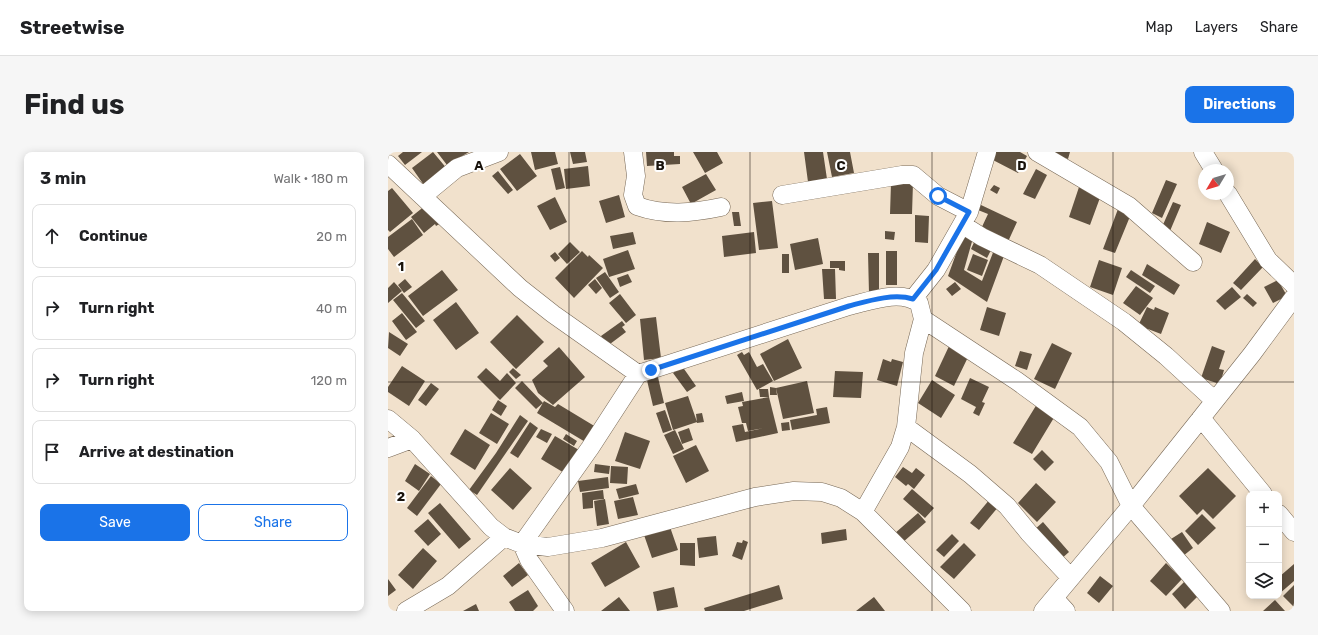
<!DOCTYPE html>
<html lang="en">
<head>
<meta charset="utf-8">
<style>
	:root { --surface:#fff; --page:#f6f6f6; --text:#202124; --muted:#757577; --line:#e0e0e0; --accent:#1a73e8 }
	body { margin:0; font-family:Rubik,sans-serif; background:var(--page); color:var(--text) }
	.controls { position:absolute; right:12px; bottom:12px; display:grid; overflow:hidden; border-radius:8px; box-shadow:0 2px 10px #0003 }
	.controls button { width:36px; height:36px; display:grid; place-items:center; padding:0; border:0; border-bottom:1px solid var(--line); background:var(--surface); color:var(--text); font:20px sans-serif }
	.compass { position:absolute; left:810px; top:12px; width:36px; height:36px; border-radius:50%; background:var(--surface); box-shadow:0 2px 10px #0003; rotate:232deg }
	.stop { position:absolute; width:12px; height:12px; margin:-9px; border:3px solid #1a73e8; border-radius:50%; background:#fff }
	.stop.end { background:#1a73e8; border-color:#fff; box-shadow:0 1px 4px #0008 }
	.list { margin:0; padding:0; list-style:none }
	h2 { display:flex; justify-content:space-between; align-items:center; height:52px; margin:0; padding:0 16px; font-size:17px }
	h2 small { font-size:13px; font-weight:400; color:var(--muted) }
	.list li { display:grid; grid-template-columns:26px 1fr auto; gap:12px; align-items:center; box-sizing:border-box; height:64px; margin:0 8px 8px; padding:0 8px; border:1px solid var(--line); border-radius:8px }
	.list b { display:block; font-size:15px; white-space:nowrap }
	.list em { font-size:13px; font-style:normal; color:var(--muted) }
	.actions { display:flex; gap:8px; padding:12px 16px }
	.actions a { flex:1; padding:9px 0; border:1px solid var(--accent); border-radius:8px; text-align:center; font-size:14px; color:var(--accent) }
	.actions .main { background:var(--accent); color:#fff }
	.icon { flex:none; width:22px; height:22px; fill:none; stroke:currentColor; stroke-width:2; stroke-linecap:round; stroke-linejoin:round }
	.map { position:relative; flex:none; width:906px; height:459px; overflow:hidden; border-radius:8px }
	header { display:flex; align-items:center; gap:24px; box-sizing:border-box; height:56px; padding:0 20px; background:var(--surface); border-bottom:1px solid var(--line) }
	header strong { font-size:19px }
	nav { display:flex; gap:22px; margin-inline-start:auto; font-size:14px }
	.intro { display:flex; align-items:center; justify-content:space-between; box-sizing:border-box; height:96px; padding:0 24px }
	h1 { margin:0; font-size:28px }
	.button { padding:10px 18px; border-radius:8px; background:var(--accent); color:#fff; font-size:14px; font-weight:700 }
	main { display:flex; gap:24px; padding:0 24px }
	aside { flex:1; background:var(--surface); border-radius:8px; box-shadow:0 2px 10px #0003 }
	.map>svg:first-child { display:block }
</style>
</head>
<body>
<header>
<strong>Streetwise</strong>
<nav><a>Map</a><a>Layers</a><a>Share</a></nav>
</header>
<div class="intro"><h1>Find us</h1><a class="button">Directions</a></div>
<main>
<aside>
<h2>3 min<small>Walk · 180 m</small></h2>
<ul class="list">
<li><svg class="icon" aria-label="ahead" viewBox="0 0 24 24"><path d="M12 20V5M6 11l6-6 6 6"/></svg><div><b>Continue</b></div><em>20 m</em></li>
<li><svg class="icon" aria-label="right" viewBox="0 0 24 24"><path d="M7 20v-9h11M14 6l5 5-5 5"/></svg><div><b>Turn right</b></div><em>40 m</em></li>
<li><svg class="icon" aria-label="right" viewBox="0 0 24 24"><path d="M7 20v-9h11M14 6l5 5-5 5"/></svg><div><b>Turn right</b></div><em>120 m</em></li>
<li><svg class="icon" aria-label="arrive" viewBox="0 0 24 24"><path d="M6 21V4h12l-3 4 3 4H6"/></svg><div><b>Arrive at destination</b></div></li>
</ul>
<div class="actions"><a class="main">Save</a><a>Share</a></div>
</aside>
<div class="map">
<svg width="906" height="459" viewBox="0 0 906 459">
	<rect width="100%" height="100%" fill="#f1e1cc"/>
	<!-- building -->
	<path fill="#5f5140" d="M15,0h19l-17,13 -7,-9z
		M45,0l15,18 -22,18 -14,-20z
		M49,0h32l-22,13z
		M143,0h24l3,12 -23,6z
		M182,0h15l2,10 -14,2z
		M258,0h28v4h6v8l-33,2z
		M305,0h24l6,11 -18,10z
		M416,0h19l4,27 -19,3z
		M439,0h23l4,21 -22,4z
		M607,0h25l7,4 -9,17 -27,-14z
		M658,0h24l-2,7z
		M132,2l17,22 -20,15 -17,-22z
		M200,14l2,20 -24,3 -2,-20z
		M172,15l5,21 -9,2 -5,-21z
		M648,17l11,6 -12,24 -12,-5z
		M110,19l15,19 -5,4 -16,-18z
		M318,22l10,16 -25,14 -9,-17z
		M778,28l11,4 -15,34 -10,-5z
		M503,31h22l-1,31h-22z
		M606,33l6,3 -3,6 -7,-4z
		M691,35l22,8 -11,30 -21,-8z
		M4,36l21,25 -23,19 -2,-2v-39z
		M231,43l6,22 -19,6 -7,-22z
		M167,45l12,25 -17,8 -13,-24z
		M384,49l6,47 -19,2 -6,-47z
		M785,50l8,3 -11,26 -8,-4z
		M38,53l15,18 -5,3 -1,-2 -11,9 -13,-16z
		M593,53l36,17 -11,24 -26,-15 8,-17 -10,-4z
		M730,57l13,5 -16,39 -12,-4z
		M344,60h7l2,14h-7z
		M527,63l14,1 -1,27 -13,-1z
		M24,67l11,16 -29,22 -6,-8v-12z
		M819,70l23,10 -9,21 -22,-9z
		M497,79l10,1 -1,8 -9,-1z
		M245,80l3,12 -23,5 -3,-13z
		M366,80l2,21 -32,4 -2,-21z
		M576,80l9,6 -9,32 18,11 12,-31 10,6 -17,46 -39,-26z
		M430,86l5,26 -28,6 -5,-26z
		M588,86l17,8 -6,12 -16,-9z
		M182,90l10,10 -13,12 -9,-10z
		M240,98l7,19 -26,8 -6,-18z
		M194,99l6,6 1,-2 14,13 -29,30 -19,-20z
		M498,99h11v34h-11z
		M167,100l5,6 -5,4 -5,-6z
		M480,101h11v40h-10z
		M394,102h7v19h-7z
		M585,102l15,6 -6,16 -15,-6z
		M867,107l8,8 -22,23 -8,-7z
		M711,108l23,8 -9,27 -23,-8z
		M442,109h15v10l-6,-1v-2h-9z
		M759,112l33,21 -6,10 -32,-20z
		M434,117h13l1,30h-12z
		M54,118l16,20 -35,26 -15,-20z
		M743,118l24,16 -5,7 -24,-16z
		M217,120l14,20 -9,6 -14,-20z
		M240,122l4,8 -12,5 -3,-9z
		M17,127l7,8 -8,6 -6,-8z
		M207,127l7,9 -6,6 -8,-9z
		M890,128l9,16 -14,7 -9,-16z
		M6,130l8,9 -14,12v-15z
		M567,130l6,7 -9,7 -6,-7z
		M748,134l17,12 -13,17 -17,-12z
		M844,135l9,10 -16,13 -9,-9z
		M14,141l23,28 -9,7 -23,-28z
		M232,142l16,21 -10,8 -17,-20z
		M859,142l10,9 -4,4 -10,-9z
		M68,150l23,31 -23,17 -23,-30z
		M599,155l19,6 -7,23 -19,-6z
		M759,155l7,3 1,-3 14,6 -8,21 -13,-5 -2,3 -9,-4z
		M14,161l15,19 -11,8 -14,-19z
		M129,163l27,27 -28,27 -26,-27z
		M268,165l5,41 -17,2 -4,-41z
		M234,169l3,4 -3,2 4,5 -20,15 -5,-11z
		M1,180l19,12 -8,12 -12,-8z
		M400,187l14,29 -28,13 -14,-27z
		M664,191l20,10 -17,36 -21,-10z
		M562,192l20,9 -16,33 -19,-10z
		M824,194l13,5 -6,18 5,1 -4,14 -19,-6z
		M171,195l26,30 -32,28 -15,-12 -6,-13 16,-14 -5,-5z
		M632,199l12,3 -5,16 -12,-4z
		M354,200l2,3 5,-3 8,15 6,-3 10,17 -16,9 -20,-35z
		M495,207l8,3 1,-3 11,3 -6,24 -20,-6z
		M14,214l23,15 -16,25 -21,-14v-5z
		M294,214l14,20 -9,6 -14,-19z
		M98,216l14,13 7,-8 9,10 -16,17 -23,-23z
		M125,216l8,7 -5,4 -7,-7z
		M447,219l28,1 -2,26 -28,-1z
		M269,221l7,30 -11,3 -7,-30z
		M582,226l19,9 -7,15 3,1 -6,13 -6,-3 3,-6 -15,-8z
		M544,228l23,15 -14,23 -23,-15z
		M134,229l21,22 -7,6 -21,-21z
		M419,229l7,32 -31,6 -7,-31 1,7h-7v-8l6,1z
		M43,231l8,6 -13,17 -8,-6z
		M371,237h9l1,8h-9z
		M354,240l2,9 -17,3 -2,-8z
		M300,244l9,26 -24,8 -8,-27z
		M381,245l9,36 -42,9 -4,-16 11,-2 2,8 19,-4 -16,3 -2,-8h-4l-4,-16 5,-1 -1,-4z
		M110,248l9,6 -6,10 -9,-6z
		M156,249l11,6 3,-3 38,23 -9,16 -50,-30z
		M649,252l18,12 -23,38 -19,-11z
		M439,255l3,16 -38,7 -2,-10 27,-5 -1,-6z
		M277,258l7,20 -9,3 -7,-20z
		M103,261l18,11 -12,20 -18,-11z
		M314,261l2,9 -7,1 -1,-9z
		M132,263l8,6 -51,74 -8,-5 27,-37z
		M142,270l8,6 -20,30 -8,-5z
		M401,270l1,8 -8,1 -1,-8z
		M301,276l4,12 -11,4 -4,-12z
		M77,277l25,16 -15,25 -25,-16z
		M153,277l11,5 -5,9 -11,-6z
		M287,278l9,19 -11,5 -9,-19z
		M237,280l25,9 -10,28 -25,-8z
		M178,282l11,7 -3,5 -11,-7z
		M167,284l24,14 -13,24 -25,-15z
		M308,293l13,26 -23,12 -13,-27z
		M654,298l12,12 -9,9 -12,-12z
		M27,312l15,10 -11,17 -14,-10z
		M207,312l15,2 -1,8 -15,-2z
		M223,314l17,1 -1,17 -17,-1z
		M515,315l9,6 4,-5 9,7 -11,14 -6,-5 -2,2 -11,-9z
		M122,316l22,20 -19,22 -22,-20z
		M820,316l28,28 -23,23 -10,-10 -6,6 -18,-19z
		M43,324l10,8 -24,32 -10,-8z
		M220,325l1,11 -29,4 -2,-11z
		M648,331l20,19 -19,20 -19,-19z
		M248,332l3,10 -20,5 -3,-10z
		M524,337l22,19 -9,10 -22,-19z
		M215,338l1,9 -11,1v8l-10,1 -1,-16z
		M245,345l5,18 -20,4 -4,-18z
		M217,347l4,25 -12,2 -3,-25z
		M602,347l9,7 -20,24 -9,-7z
		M52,351l31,36 -12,10 -31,-36z
		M530,361l8,9 -24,21 -8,-9z
		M814,362l14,14 -18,17 -13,-14z
		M40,367l13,15 -13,12 -14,-15z
		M655,370l26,30 -9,8 -26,-30z
		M282,375l8,23 -26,8 -8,-23z
		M458,377l1,11 -25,4 -1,-11z
		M794,380l11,16 -10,8 -12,-17z
		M564,382l7,7 -15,16 -8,-7z
		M328,384l2,19 -19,3 -2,-20z
		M355,388l5,2 -6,18 -10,-4 5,-14 5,1z
		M238,390l14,25 -35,20 -14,-24z
		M292,391h15v23l-15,-1z
		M576,391l12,12 -22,24 -14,-12z
		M35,396l14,13 -24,28 -15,-14z
		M131,411l9,12 -16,12 -9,-11z
		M778,411l16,16 -16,17 -16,-15z
		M906,412v17l-15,13v-17z
		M712,424l13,10 -14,17 -12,-10z
		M0,427l8,11 -8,6z
		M796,430l14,14 -13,13 -13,-15z
		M391,433l4,14 -39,12h-39l-1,-3z
		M906,433v22l-11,-11z
		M286,435l4,20 -21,4 -4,-19z
		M140,438l10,16 -5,5h-18l-6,-9z
		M231,445l11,14h-29z
		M486,445l11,14h-29z
		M887,448l10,11h-22z
		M88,452l3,7h-16z"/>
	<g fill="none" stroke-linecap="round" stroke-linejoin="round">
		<!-- minor casing -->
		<g stroke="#776856" stroke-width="19">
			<path id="minor" d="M245,0l3,24 -3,19 4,11c28,10 56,7 84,1
				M649,0l92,54 64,56
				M815,0l11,18
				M0,12l132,124 33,26 85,60
				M840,42l40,66 26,25
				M394,43l120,-20h11l25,21 31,16 -33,58 -23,29
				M35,44l34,-28 42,-16
				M581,60l18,-60
				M575,73l19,12 58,28 84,57 42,34 48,44
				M535,167l94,62 63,46 29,35 22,44 90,105
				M813,266l62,76
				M0,267l24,20 79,88 13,10 18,7 26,3 54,-9 153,-41 39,-6 28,1 19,6 22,14 99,99
				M518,275l64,47 37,32 22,27 41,44
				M0,296l24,-9
				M891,362l15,18
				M666,446l12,13
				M18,459l42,-25 56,-49
				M177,459l-36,-51 -7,-16 68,-96 48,-74 211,-68c21,-5 51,-17 70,-3l4,16 -9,34 -8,74 -6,20 -37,65
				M655,459l88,-105 121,-152 42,-57"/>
		</g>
		<!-- minor -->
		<use href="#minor" stroke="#fff" stroke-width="18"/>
	</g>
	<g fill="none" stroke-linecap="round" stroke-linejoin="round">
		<!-- route -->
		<path stroke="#1a73e8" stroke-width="5" d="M263,218l198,-64c19,-5 44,-13 64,-7l23,-29 33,-58 -31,-16"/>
	</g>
	<!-- grid -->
	<path fill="none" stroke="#19130c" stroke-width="1" stroke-opacity="0.55" d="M181,0v459M362,0v459M544,0v459M725,0v459M0,230h906"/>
	<g font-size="13" text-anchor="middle" font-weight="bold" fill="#19130c" stroke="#fff" stroke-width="4" stroke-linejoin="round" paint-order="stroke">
		<text x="91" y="18">A</text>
		<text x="272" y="18">B</text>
		<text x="453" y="18">C</text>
		<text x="634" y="18">D</text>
		<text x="13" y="119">1</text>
		<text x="13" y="349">2</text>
	</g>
</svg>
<div class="controls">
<button>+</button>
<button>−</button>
<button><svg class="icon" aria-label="layers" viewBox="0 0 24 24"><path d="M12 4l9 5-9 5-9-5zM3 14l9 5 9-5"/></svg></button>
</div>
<svg class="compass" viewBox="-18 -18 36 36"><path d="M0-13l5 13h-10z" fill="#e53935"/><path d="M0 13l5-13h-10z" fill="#757577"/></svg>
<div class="stop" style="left:550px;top:44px"></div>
<div class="stop end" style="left:263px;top:218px"></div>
</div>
</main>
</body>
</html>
